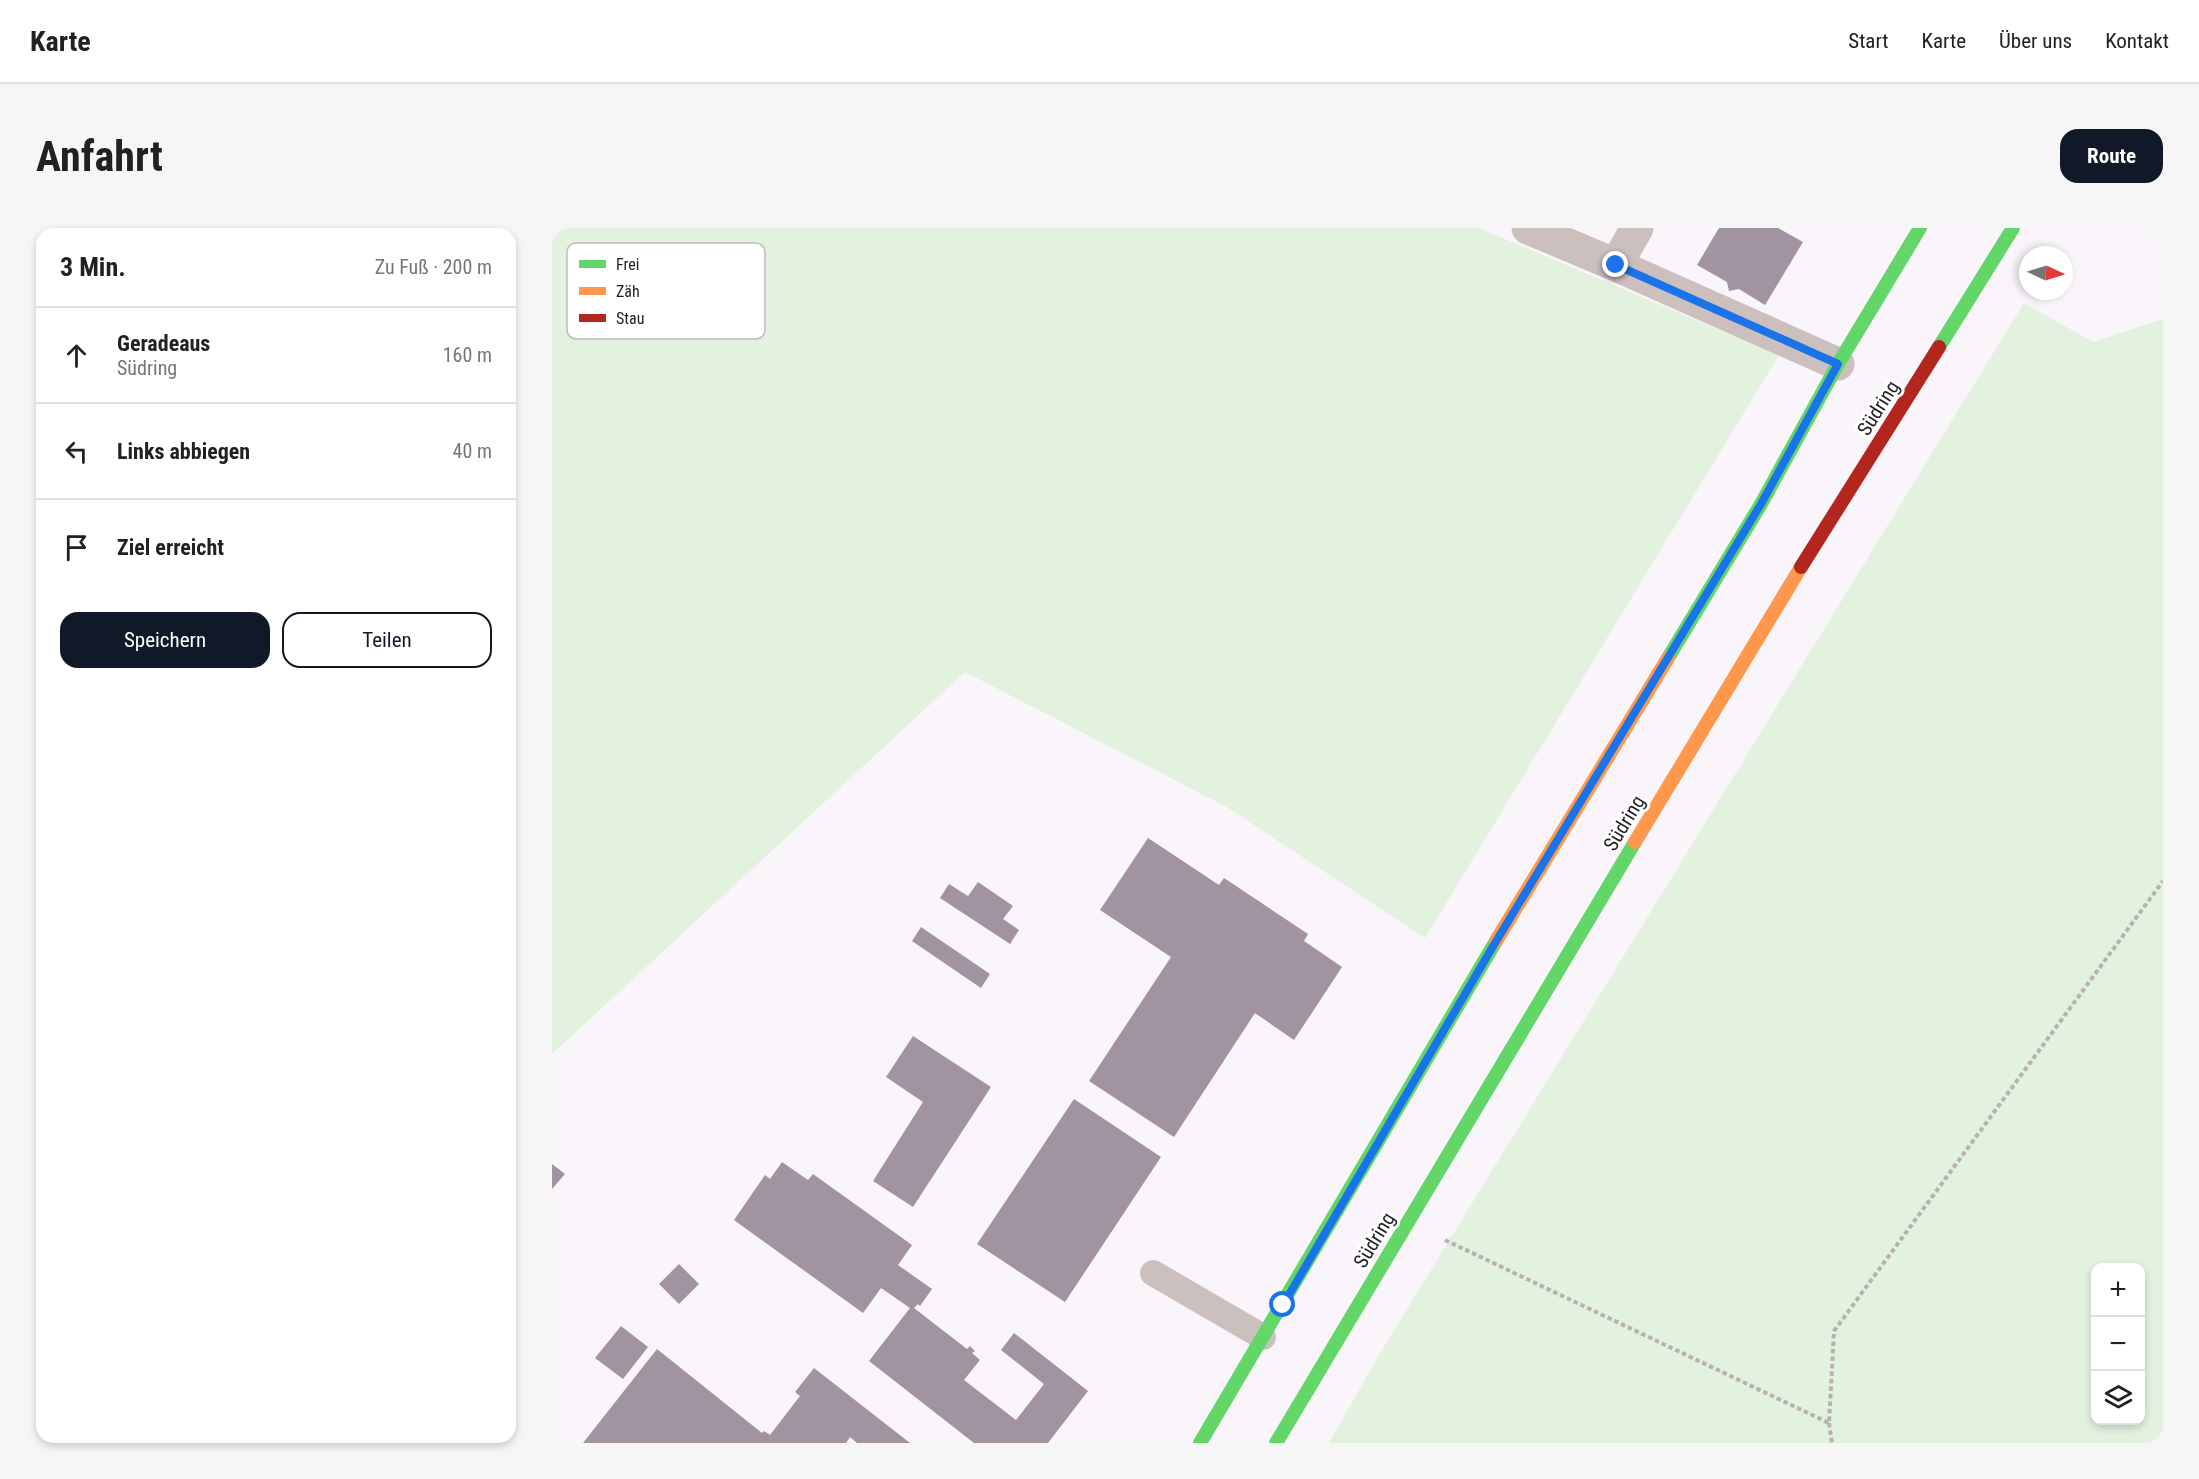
<!DOCTYPE html>
<html lang="de">
<head>
<meta charset="utf-8">
<style>
	:root { --surface:#fff; --page:#f6f6f6; --text:#202124; --muted:#757577; --line:#e0e0e0; --accent:#111827 }
	body { margin:0; font-family:"Roboto Condensed",sans-serif; background:var(--page); color:var(--text) }
	.controls { position:absolute; right:18px; bottom:18px; display:grid; overflow:hidden; border-radius:12px; box-shadow:0 3px 9px #0003 }
	.controls button { width:54px; height:54px; display:grid; place-items:center; padding:0; border:0; border-bottom:2px solid var(--line); background:var(--surface); color:var(--text); font:30px sans-serif }
	.compass { position:absolute; left:1467px; top:18px; width:54px; height:54px; border-radius:50%; background:var(--surface); box-shadow:0 3px 9px #0003; rotate:94deg }
	.stop { position:absolute; width:18px; height:18px; margin:-14px; border:4px solid #1a73e8; border-radius:50%; background:#fff }
	.stop.end { background:#1a73e8; border-color:#fff; box-shadow:0 2px 6px #0008 }
	.list { margin:0; padding:0; list-style:none }
	h2 { display:flex; justify-content:space-between; align-items:center; height:78px; margin:0; padding:0 24px; font-size:26px }
	h2 small { font-size:20px; font-weight:400; color:var(--muted) }
	.list li { display:grid; grid-template-columns:39px 1fr auto; gap:18px; align-items:center; box-sizing:border-box; height:96px; padding:0 24px; border-top:2px solid var(--line) }
	.list b { display:block; font-size:22px; white-space:nowrap }
	.list p { margin:0; font-size:20px; white-space:nowrap; color:var(--muted) }
	.list em { font-size:20px; font-style:normal; color:var(--muted) }
	.actions { display:flex; gap:12px; padding:18px 24px }
	.actions a { flex:1; padding:14px 0; border:2px solid var(--accent); border-radius:18px; text-align:center; font-size:21px; color:var(--accent) }
	.actions .main { background:var(--accent); color:#fff }
	.icon { flex:none; width:33px; height:33px; fill:none; stroke:currentColor; stroke-width:2; stroke-linecap:round; stroke-linejoin:round }
	.map { position:relative; flex:none; width:1611px; height:1215px; overflow:hidden; border-radius:18px }
	header { display:flex; align-items:center; gap:36px; box-sizing:border-box; height:84px; padding:0 30px; background:var(--surface); border-bottom:2px solid var(--line) }
	header strong { font-size:28px }
	nav { display:flex; gap:33px; margin-inline-start:auto; font-size:21px }
	.intro { display:flex; align-items:center; justify-content:space-between; box-sizing:border-box; height:144px; padding:0 36px }
	h1 { margin:0; font-size:42px }
	.button { padding:15px 27px; border-radius:18px; background:var(--accent); color:#fff; font-size:21px; font-weight:700 }
	main { display:flex; gap:36px; padding:0 36px }
	aside { flex:1; background:var(--surface); border-radius:18px; box-shadow:0 3px 9px #0003 }
	.map>svg:first-child { display:block }
</style>
</head>
<body>
<header>
<strong>Karte</strong>
<nav><a>Start</a><a>Karte</a><a>Über uns</a><a>Kontakt</a></nav>
</header>
<div class="intro"><h1>Anfahrt</h1><a class="button">Route</a></div>
<main>
<aside>
<h2>3 Min.<small>Zu Fuß · 200 m</small></h2>
<ul class="list">
<li><svg class="icon" aria-label="ahead" viewBox="0 0 24 24"><path d="M12 20V5M6 11l6-6 6 6"/></svg><div><b>Geradeaus</b><p>Südring</p></div><em>160 m</em></li>
<li><svg class="icon" aria-label="left" viewBox="0 0 24 24"><path d="M17 20v-9H6M10 6l-5 5 5 5"/></svg><div><b>Links abbiegen</b></div><em>40 m</em></li>
<li><svg class="icon" aria-label="arrive" viewBox="0 0 24 24"><path d="M6 21V4h12l-3 4 3 4H6"/></svg><div><b>Ziel erreicht</b></div></li>
</ul>
<div class="actions"><a class="main">Speichern</a><a>Teilen</a></div>
</aside>
<div class="map">
<svg width="1611" height="1215" viewBox="0 0 1611 1215">
	<rect width="100%" height="100%" fill="#faf4fb"/>
	<!-- green -->
	<path fill="#e3f2de" fill-rule="evenodd" d="M0,0h927l300,127 -354,583 -200,-132 -260,-134 -413,382z
		M1472,75l69,39 70,-23v1124h-834l50,-88zM1544,1040h44v152h-44z"/>
	<!-- building -->
	<path fill="#a1939f" d="M1167,0h59l25,14 -38,63 -26,-16 -10,2 -2,-9 -30,-17z
		M596,610l71,47 5,-7 84,56 -4,7 38,26 -48,73 -39,-27 -81,124 -85,-56 82,-124 -71,-47z
		M426,654l35,24 -10,13 16,11 -9,14 -70,-46 9,-14 19,12z
		M369,699l69,47 -9,14 -69,-47z
		M361,808l78,51 -78,120 -40,-26 50,-79 -37,-25z
		M522,871l87,58 -96,145 -88,-58z
		M230,934l26,18 5,-6 99,71 -14,20 34,24 -12,17 -2,-2 -4,4 53,41 3,-3 5,5 -3,2 8,7 -16,20 52,40 28,-36 -43,-34 13,-17 74,58 -40,52h-74l-105,-82 41,-53 -29,-20 -18,25 -129,-93 31,-45 5,4z
		M0,936l13,10 -13,15z
		M127,1036l20,20 -20,20 -20,-20z
		M69,1098l27,21 -25,32 -28,-21z
		M105,1121l105,84 2,-2 6,4 30,-39 -5,-4 19,-24 96,75h-53l-7,-6 -4,6h-263z"/>
	<g fill="none" stroke-linecap="round" stroke-linejoin="round">
		<!-- path -->
		<path stroke="#b9b0b0" stroke-width="4" stroke-dasharray="4.5 3" stroke-linecap="butt" d="M893,1012l384,183 5,-92 329,-450
			M1277,1195l3,20"/>
		<!-- lane -->
		<path stroke="#ccc0be" stroke-width="26" d="M601,1045l110,64"/>
		<!-- street -->
		<path stroke="#ccc0be" stroke-width="33" d="M976,0l88,37 222,99
			M1064,37l21,-37"/>
		<!-- fast -->
		<path stroke="#63d668" stroke-width="14" d="M1387,119l74,-119
			M1116,430l93,-154 77,-140 82,-136
			M648,1215l296,-502
			M724,1215l359,-601"/>
		<!-- slow -->
		<path stroke="#ff974d" stroke-width="14" d="M1083,614l166,-275
			M944,713l172,-283"/>
		<!-- jam -->
		<path stroke="#b3261e" stroke-width="14" d="M1249,339l138,-220"/>
	</g>
	<g fill="none" stroke-linecap="round" stroke-linejoin="round">
		<!-- route -->
		<path stroke="#1a73e8" stroke-width="8" d="M731,1077l209,-357 269,-444 77,-140 -222,-99"/>
	</g>
	<g text-anchor="middle" dominant-baseline="central" stroke-width="6" stroke-linejoin="round" paint-order="stroke">
		<!-- street labels -->
		<g font-size="20" fill="#221d23" stroke="#fff">
			<text transform="translate(1326 180) rotate(-58)">Südring</text>
			<text transform="translate(1072 595) rotate(-59)">Südring</text>
			<text transform="translate(822 1012) rotate(-59)">Südring</text>
		</g>
	</g>
	<!-- legend -->
	<rect x="15" y="15" width="198" height="96" rx="9" fill="#fff" stroke="#bdbbbd" stroke-width="1.5"/>
	<rect x="27" y="32" width="27" height="8" fill="#63d668"/>
	<rect x="27" y="59" width="27" height="8" fill="#ff974d"/>
	<rect x="27" y="86" width="27" height="8" fill="#b3261e"/>
	<g font-size="16" fill="#221d23">
		<text x="64" y="42">Frei</text>
		<text x="64" y="69">Zäh</text>
		<text x="64" y="96">Stau</text>
	</g>
</svg>
<div class="controls">
<button>+</button>
<button>−</button>
<button><svg class="icon" aria-label="layers" viewBox="0 0 24 24"><path d="M12 4l9 5-9 5-9-5zM3 14l9 5 9-5"/></svg></button>
</div>
<svg class="compass" viewBox="-18 -18 36 36"><path d="M0-13l5 13h-10z" fill="#e53935"/><path d="M0 13l5-13h-10z" fill="#757577"/></svg>
<div class="stop" style="left:731px;top:1077px"></div>
<div class="stop end" style="left:1064px;top:37px"></div>
</div>
</main>
</body>
</html>
